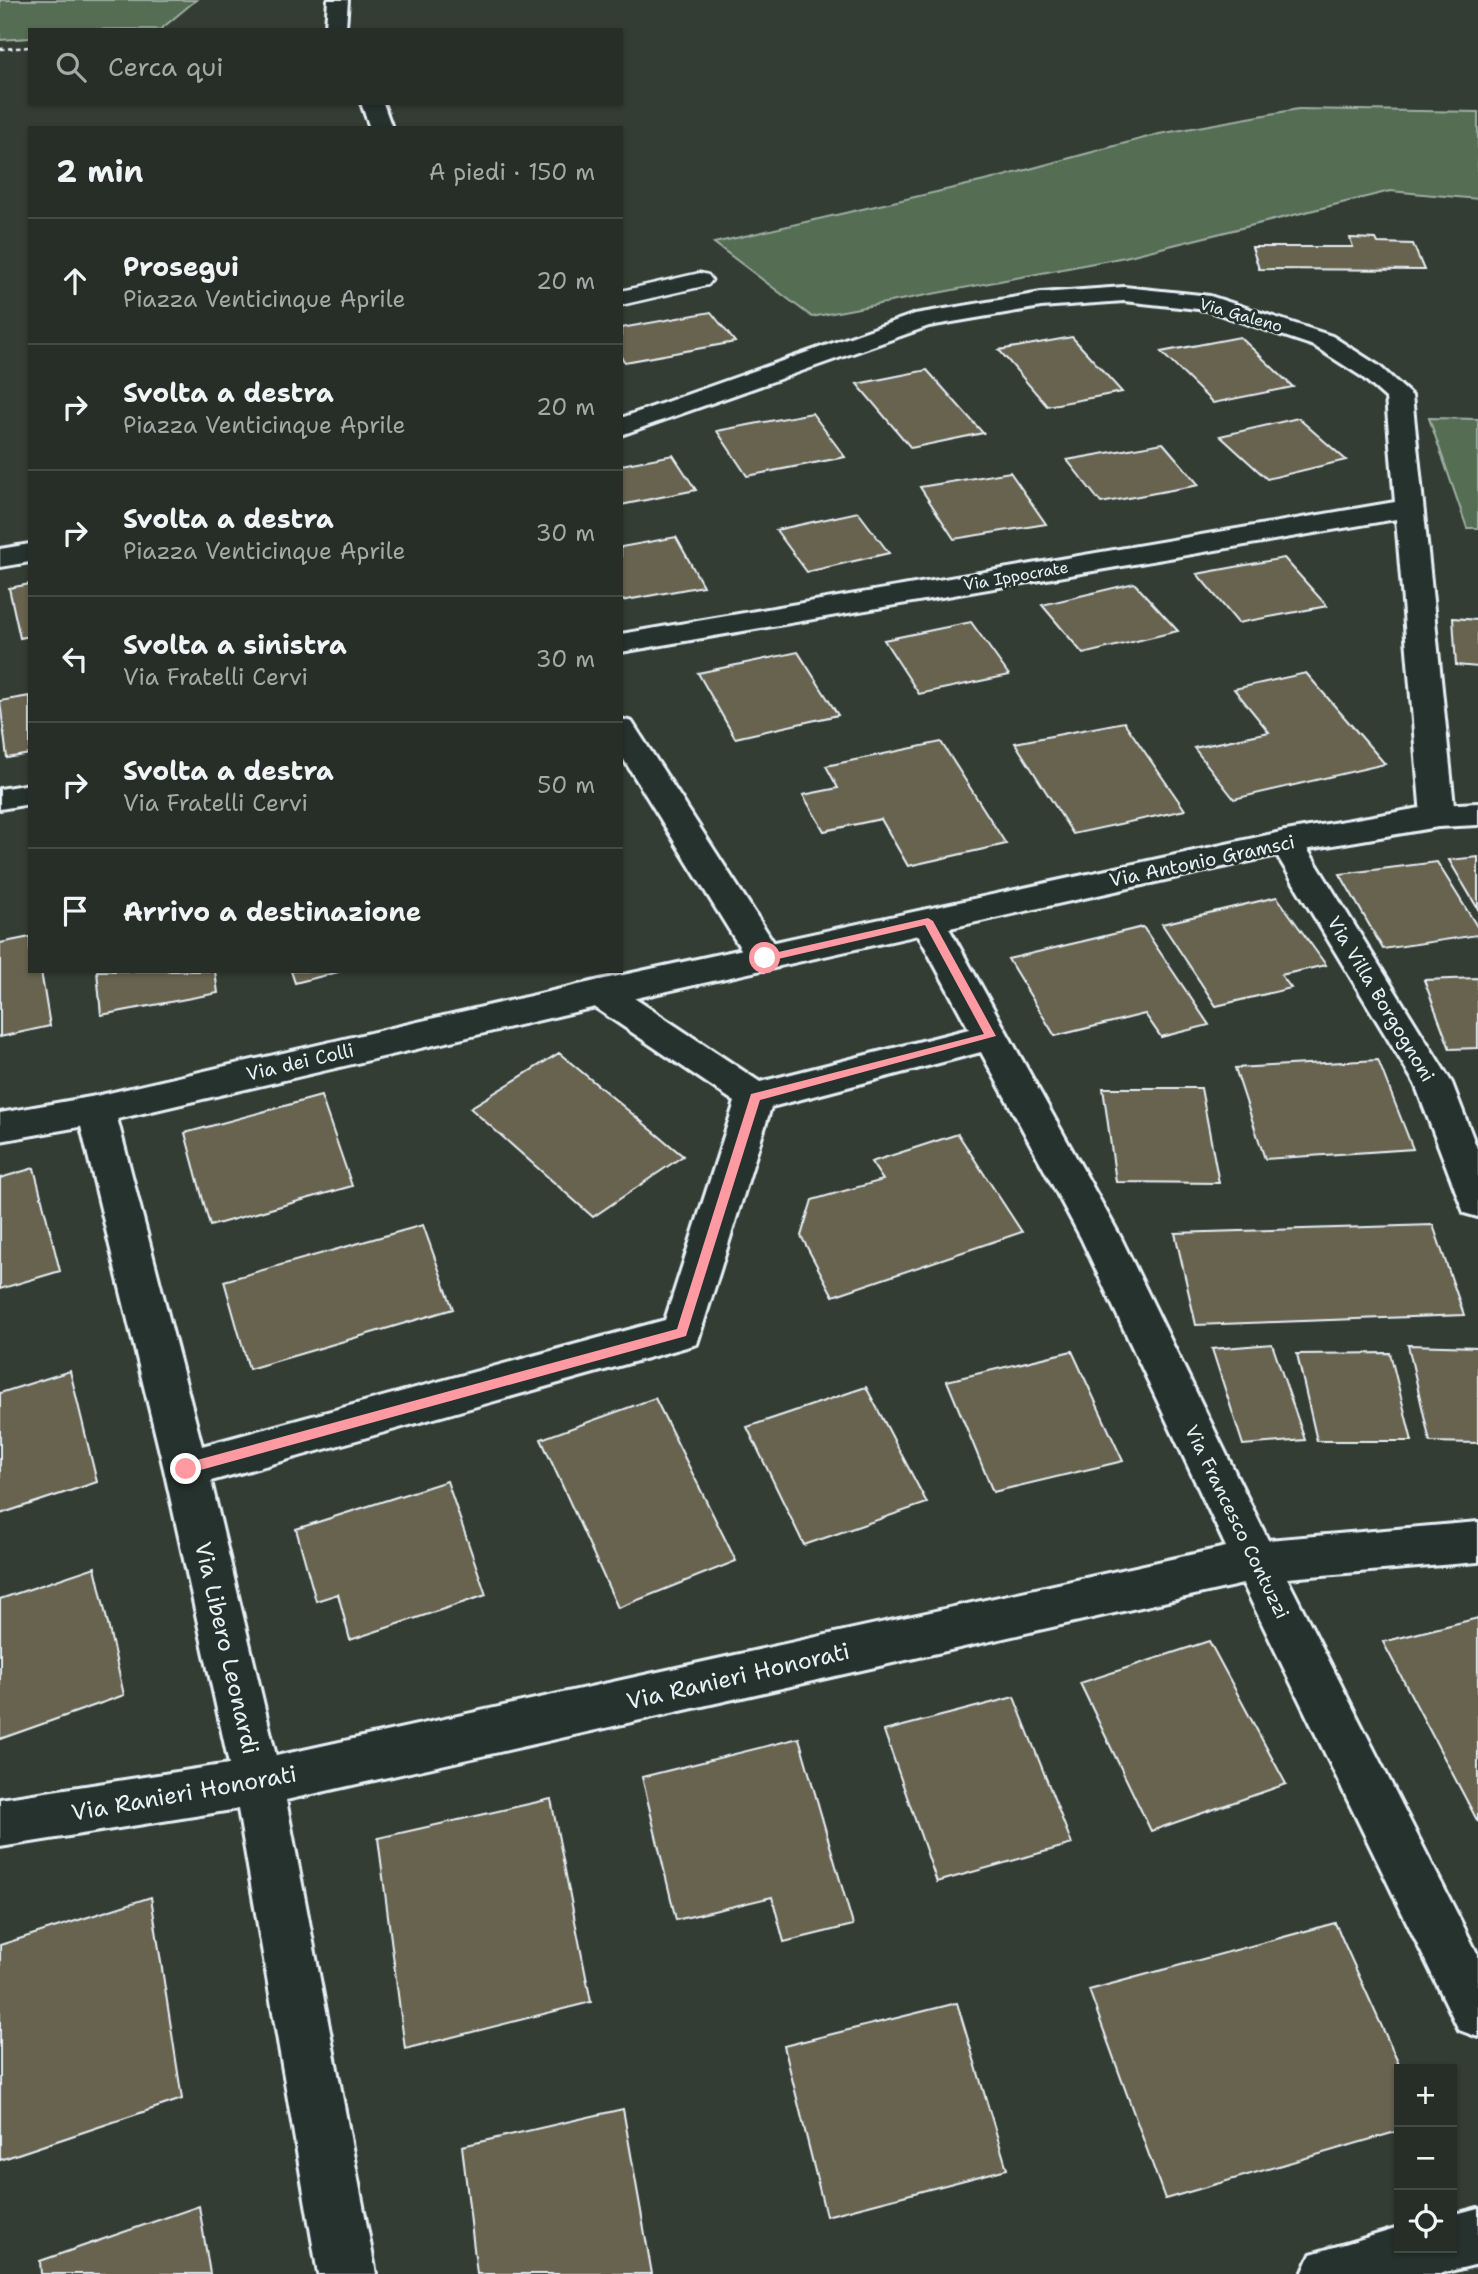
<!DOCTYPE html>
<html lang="it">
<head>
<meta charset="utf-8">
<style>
	:root { --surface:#262e27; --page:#2e362f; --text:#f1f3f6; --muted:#a4a8a7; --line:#424a44 }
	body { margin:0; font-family:"Shantell Sans",sans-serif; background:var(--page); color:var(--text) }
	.controls { position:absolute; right:21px; bottom:21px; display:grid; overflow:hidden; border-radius:0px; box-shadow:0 2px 5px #0004 }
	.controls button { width:63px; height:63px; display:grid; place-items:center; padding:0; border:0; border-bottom:2px solid var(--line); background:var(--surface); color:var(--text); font:35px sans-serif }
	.stop { position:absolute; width:21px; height:21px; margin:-16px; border:5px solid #ff9aa2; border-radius:50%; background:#fff }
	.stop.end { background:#ff9aa2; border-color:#fff; box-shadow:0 2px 7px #0008 }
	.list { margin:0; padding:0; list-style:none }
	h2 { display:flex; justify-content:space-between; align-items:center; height:91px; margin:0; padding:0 28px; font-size:30px }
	h2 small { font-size:23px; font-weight:400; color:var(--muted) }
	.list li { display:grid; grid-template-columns:46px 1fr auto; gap:21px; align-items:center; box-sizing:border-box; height:126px; padding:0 28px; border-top:2px solid var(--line) }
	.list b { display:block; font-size:26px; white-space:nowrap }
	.list p { margin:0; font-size:23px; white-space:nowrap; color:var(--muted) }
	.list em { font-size:23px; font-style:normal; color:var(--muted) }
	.icon { flex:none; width:38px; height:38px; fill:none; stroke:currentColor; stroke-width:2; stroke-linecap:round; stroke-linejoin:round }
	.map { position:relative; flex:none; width:1478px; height:2274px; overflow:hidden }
	.search { position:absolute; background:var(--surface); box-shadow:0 2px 5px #0004; left:28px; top:28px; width:595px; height:77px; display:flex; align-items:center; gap:18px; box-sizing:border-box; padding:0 24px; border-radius:0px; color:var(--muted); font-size:26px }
	.panel { position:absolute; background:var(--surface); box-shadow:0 2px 5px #0004; left:28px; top:126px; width:595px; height:847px; border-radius:0px }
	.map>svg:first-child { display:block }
</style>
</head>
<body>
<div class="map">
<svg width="1478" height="2274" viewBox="0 0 1478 2274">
	<rect width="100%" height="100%" fill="#333d34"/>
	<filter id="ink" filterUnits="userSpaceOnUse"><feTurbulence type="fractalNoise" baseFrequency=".0143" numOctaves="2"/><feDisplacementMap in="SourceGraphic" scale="14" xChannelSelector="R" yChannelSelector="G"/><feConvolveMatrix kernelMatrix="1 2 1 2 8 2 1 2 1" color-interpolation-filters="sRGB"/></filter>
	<g filter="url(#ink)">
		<!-- green -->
		<path fill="#556d52" stroke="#9eafa5" stroke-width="2" d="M0,0h196l-35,29 -131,1v8l-30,2z
			M1298,109l180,3v87l-88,-8 -265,66 -313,60 -98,-74 275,-63 170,-46z
			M1429,418l49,1v109h-11z"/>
		<!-- building -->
		<path fill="#676350" stroke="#e8f1f8" stroke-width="2" d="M1350,238l26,1 2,4 35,1 11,26 -165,-1 -7,-22h101z
			M711,312l24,30 -110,20 -4,-5v-29z
			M1072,337l50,55 -75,14 -48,-56z
			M1240,337l53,50 -80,16 -52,-51z
			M927,370l56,63 -72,15 -54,-64z
			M812,413l33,44 -98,19 -30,-45z
			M1298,418l48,42 -79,19 -47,-43z
			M1163,443l36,42 -98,18 -34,-43z
			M673,455l23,35 -75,15v-40z
			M1010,472l36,52 -92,15 -34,-52z
			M858,512l31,41 -82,19 -31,-42z
			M676,537l27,49 -82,15v-54z
			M1284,558l43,48 -89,17 -41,-49z
			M1134,583l44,48 -95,23 -41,-49z
			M30,584v52l-10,2 -11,-50z
			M1453,618l25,2v47l-22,-2z
			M971,622l38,53 -90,19 -35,-54z
			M798,652l40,63 -103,23 -37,-65z
			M1306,673l79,91 -151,35 -40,-51 75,-16 -35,-43z
			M30,696v58l-23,4 -7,-57z
			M1124,722l61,88 -112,24 -58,-91z
			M941,742l65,102 -98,22 -27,-47 -57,12 -21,-36 35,-7 -12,-22z
			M1478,857v52l-29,-49z
			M1437,862l41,66v7l-95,14 -43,-75z
			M1277,897l49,68 -45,10 10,13 -75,18 -54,-82z
			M1143,927l66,98 -48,12 -16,-23 -90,22 -47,-77z
			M30,937v34h11l9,55 -50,11v-94z
			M97,971h118l3,22 -117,22z
			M291,971h51l-47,12z
			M1478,978v70l-28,1 -26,-69z
			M559,1053l124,103 -90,61 -123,-109z
			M1378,1060l35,89 -148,10 -30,-91z
			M1103,1088h98l18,95 -103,-1z
			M321,1096l31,90 -142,40 -25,-93z
			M958,1134l64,98 -189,64 -32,-60 11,-36 71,-20 -12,-18z
			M34,1168l26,103 -60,18v-111z
			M423,1225l30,84 -204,60 -25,-88z
			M1433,1225l31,90 -268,10 -21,-92z
			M1272,1344l33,96 -62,5 -31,-96z
			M1408,1345l70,2v96l-48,-1z
			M1072,1351l51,110 -130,31 -46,-111z
			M1390,1353l22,88h-95l-20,-87z
			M70,1371l27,111 -97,32v-121z
			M866,1387l61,116 -123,42 -57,-118z
			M655,1398l81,163 -118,47 -77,-169z
			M447,1481l39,114 -136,45 -12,-46 -22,7 -20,-72z
			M95,1567l29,128 -124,44v-140z
			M1478,1618v204l-95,-180z
			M1209,1641l77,143 -135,47 -71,-148z
			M1014,1697l58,147 -135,38 -53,-151z
			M799,1738l54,187 -69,17 -12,-45 -96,23 -34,-143z
			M551,1799l40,203 -186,47 -27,-211z
			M151,1897l31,202 -182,61v-215z
			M1335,1923l66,146 -2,62 -234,68 -76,-209z
			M957,2003l50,166 -181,47 -42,-170z
			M623,2109l29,165h-175l-15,-128z
			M199,2206l11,68h-169l-1,-13z"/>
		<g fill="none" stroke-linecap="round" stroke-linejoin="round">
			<!-- service casing -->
			<g stroke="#e8f1f8" stroke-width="5">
				<path id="service" d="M700,273l8,2 4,5 -4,5 -87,20v-14z"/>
			</g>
			<!-- minor casing -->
			<g stroke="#e8f1f8" stroke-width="6">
				<path id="minor" d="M328,0h20l-2,26 3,4h-21l-2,-4z
					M361,103h22l9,25h-22z
					M1124,287l86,9 122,40 47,30 33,30 43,420 -5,8 -12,3 -12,-3 -5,-8 -25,-297 -775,133v-18l774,-132 -9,-104 -25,-22 -47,-30 -107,-36 -83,-9 -83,6 -112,19 -308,109v-17l294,-104 126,-21z
					M30,544v18l-30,5v-18z
					M621,719l11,3 146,227 5,9 -5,9 -13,3 -13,-3 -131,-212z
					M30,784v20l-30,5v-20z
					M1286,831l12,3 154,249 26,68v66l-14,-4 -49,-129 -146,-242 5,-8z
					M928,909l12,4 5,8 176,317 147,302 210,-18v40l-191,16 191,377v82l-19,-7 -216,-446 -957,216 90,474h-58l-80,-465 -238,38v-48l229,-35 -65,-295 -87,-359 6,-10 13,-4 13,4 6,10 87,336 463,-126 70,-218 -148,-100 -5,-9 5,-9 13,-4 13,4 147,98 209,-53 -58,-108 5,-8zM981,1052l100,186 145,309 -950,209 -65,-275 486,-137 74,-237z
					M1478,2208v56l-40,10h-136l9,-20 88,-26v20h53v-33z"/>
			</g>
			<!-- tertiary casing -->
			<g stroke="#e8f1f8" stroke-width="6">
				<path id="tertiary" d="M1478,803v22l-40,2 -152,26 -686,153 -504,118 -96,17v-28l96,-17 504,-116 686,-149 152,-26z"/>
			</g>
			<!-- path -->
			<path stroke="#e8f1f8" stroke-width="2.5" stroke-dasharray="4.5 3.5" stroke-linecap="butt" d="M280,30l13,-1
				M0,49l30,-2"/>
			<!-- service -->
			<use href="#service" fill="#26332d" fill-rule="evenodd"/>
			<!-- minor -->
			<use href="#minor" fill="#26332d" fill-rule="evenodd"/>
			<!-- tertiary -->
			<use href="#tertiary" fill="#26332d" fill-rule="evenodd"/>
		</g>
	</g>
	<!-- route -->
	<path fill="#ff9aa2" d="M928,918l5,3 63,115 -236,64 -74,236 -500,138 -5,-1 -1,-4 6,-6 491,-134 74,-235 233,-60 -59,-109 -160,37 -4,-1v-5z"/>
	<g text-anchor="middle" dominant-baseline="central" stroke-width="6" stroke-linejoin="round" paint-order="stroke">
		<!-- far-street labels -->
		<g font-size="16" fill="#e8f1f8" stroke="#26332d">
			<text transform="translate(1241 315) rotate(16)">Via Galeno</text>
			<text transform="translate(1016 576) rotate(-10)">Via Ippocrate</text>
		</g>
		<!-- street labels -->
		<g font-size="19" fill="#e8f1f8" stroke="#26332d">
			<text transform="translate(1202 861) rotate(-12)">Via Antonio Gramsci</text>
			<text transform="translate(1381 999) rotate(59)">Via Villa Borgognoni</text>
			<text transform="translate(300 1062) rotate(-13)">Via dei Colli</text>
			<text transform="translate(1237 1522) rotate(64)">Via Francesco Contuzzi</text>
		</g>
		<!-- near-street labels -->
		<g font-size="23" fill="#e8f1f8" stroke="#26332d">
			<text transform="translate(227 1648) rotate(77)">Via Libero Leonardi</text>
			<text transform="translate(738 1676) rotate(-13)">Via Ranieri Honorati</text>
			<text transform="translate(184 1793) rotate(-10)">Via Ranieri Honorati</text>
		</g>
	</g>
</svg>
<div class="controls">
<button>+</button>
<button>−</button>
<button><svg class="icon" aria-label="locate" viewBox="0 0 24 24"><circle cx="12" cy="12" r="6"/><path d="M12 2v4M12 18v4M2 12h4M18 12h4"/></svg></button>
</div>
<div class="stop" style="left:765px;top:958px"></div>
<div class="stop end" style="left:186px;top:1469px"></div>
<div class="search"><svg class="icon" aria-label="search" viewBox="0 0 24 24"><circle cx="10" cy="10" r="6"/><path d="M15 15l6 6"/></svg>Cerca qui</div>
<section class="panel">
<h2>2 min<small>A piedi · 150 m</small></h2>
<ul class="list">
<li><svg class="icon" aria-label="ahead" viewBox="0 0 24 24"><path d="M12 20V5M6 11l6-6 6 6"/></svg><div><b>Prosegui</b><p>Piazza Venticinque Aprile</p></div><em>20 m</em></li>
<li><svg class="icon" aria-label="right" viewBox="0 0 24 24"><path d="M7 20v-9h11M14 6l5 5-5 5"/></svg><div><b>Svolta a destra</b><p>Piazza Venticinque Aprile</p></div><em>20 m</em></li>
<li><svg class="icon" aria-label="right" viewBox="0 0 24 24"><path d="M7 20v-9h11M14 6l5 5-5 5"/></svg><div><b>Svolta a destra</b><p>Piazza Venticinque Aprile</p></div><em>30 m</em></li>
<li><svg class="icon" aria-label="left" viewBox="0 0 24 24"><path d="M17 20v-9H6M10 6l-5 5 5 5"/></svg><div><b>Svolta a sinistra</b><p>Via Fratelli Cervi</p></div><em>30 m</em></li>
<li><svg class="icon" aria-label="right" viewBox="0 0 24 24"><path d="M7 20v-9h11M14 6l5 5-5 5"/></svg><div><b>Svolta a destra</b><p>Via Fratelli Cervi</p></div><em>50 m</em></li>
<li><svg class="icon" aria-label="arrive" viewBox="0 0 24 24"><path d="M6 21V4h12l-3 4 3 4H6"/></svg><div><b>Arrivo a destinazione</b></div></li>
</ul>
</section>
</div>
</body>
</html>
